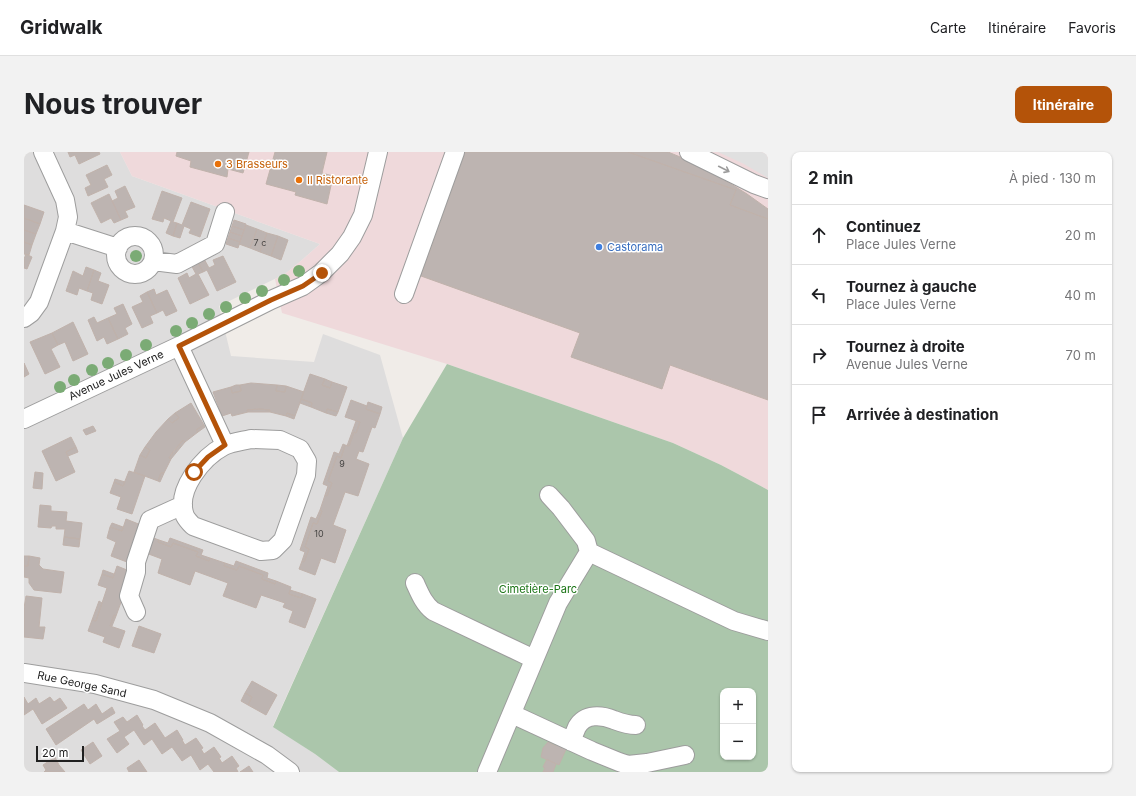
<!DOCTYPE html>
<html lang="fr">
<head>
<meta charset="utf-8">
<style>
	:root { --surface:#fff; --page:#f2f2f2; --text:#202124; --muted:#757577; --line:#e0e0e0; --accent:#b45309 }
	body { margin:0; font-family:Inter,sans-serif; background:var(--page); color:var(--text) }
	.controls { position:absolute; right:12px; bottom:12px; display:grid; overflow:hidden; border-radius:8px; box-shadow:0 1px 3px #0004 }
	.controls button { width:36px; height:36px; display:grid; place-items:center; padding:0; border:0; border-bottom:1px solid var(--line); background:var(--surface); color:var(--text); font:20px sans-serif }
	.scale { position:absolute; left:12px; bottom:10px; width:48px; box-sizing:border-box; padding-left:4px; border:2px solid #202020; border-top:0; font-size:11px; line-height:14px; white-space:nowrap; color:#202020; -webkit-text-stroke:3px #fff; paint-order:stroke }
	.stop { position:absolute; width:12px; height:12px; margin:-9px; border:3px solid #b45309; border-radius:50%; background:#fff }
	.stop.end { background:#b45309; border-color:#fff; box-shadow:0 1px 4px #0008 }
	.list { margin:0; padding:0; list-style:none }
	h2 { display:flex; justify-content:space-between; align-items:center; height:52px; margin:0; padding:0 16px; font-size:17px }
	h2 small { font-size:13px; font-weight:400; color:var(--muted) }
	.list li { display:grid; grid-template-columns:26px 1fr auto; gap:12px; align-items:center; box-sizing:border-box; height:60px; padding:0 16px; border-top:1px solid var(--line) }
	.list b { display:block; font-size:15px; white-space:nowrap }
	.list p { margin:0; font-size:13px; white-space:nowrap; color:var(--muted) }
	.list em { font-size:13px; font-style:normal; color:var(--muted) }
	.icon { flex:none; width:22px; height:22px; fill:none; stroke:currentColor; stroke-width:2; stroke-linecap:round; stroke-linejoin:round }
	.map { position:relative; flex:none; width:744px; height:620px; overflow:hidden; border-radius:8px }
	header { display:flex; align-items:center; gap:24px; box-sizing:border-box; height:56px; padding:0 20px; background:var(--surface); border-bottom:1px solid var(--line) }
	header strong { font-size:19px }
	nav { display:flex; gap:22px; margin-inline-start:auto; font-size:14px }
	.intro { display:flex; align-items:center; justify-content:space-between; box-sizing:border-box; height:96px; padding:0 24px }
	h1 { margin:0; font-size:28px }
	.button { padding:10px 18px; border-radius:8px; background:var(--accent); color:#fff; font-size:14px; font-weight:700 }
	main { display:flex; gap:24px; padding:0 24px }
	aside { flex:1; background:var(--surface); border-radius:8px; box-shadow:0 1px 3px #0004 }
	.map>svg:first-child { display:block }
</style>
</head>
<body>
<header>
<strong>Gridwalk</strong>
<nav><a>Carte</a><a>Itinéraire</a><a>Favoris</a></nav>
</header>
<div class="intro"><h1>Nous trouver</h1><a class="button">Itinéraire</a></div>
<main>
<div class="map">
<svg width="744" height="620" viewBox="0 0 744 620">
	<rect width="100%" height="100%" fill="#f0ece8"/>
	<!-- residential -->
	<path fill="#dedddd" d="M0,0h96l12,24 188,68 -18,16 -17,14 -66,32 12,50 83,6 9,-28 57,21 23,83 -130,288 42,28 24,18h-315z"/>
	<!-- commercial -->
	<path fill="#efd9db" d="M96,0h648v338l-47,-25 -48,-22 -226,-79 -165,-51 -7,-34 10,-5 17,-14 18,-16 -188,-68z"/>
	<!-- cemetery -->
	<path fill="#abc6ab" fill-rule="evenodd" d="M423,212l226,79 48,22 47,25v282h-429l-24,-18 -42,-27 130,-289zM699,539h30v66h-30z"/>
	<!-- parking -->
	<path fill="#e0e0e0" d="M694,0h50v26l-24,-14z"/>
	<!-- building -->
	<path fill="#bdb4b1" stroke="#c0b2ab" d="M44,0h31l1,2 -21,10 -4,-9 -5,2z
		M153,0h72l-6,21 -15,-4 -1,8 -37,-10 1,-6 -15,-5z
		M251,0h52l-5,21 11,3 -6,28 -32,-9 1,-3 -30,-8z
		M441,0h163l108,38 -6,15 38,14v181l-98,-35 -8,24 -91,-32 9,-24 -159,-57z
		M604,0h40l22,9 25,13 32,20 21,15v10l-38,-14 6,-15z
		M83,13l5,10 -8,4 4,8 -20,9 -3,-8 6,-3 -5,-10z
		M101,34l10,21 -10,4 3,6 -7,3 -9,-19 6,-3 -3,-7z
		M138,39l20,7 -9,24 4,1 -4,13 -7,-3 5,-12 -7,-3 -1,4 -11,-3z
		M85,42l12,26 -7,3 -3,-5 -10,5 -10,-20z
		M167,50l19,7 -10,28 -11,-4 2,-4 -7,-3 -4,12 -7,-2 4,-13 5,2z
		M0,53l20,7 -4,12 -16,-6z
		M0,66l16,6 -4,10 -12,-4z
		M210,68l12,4 -2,6 -12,-4z
		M222,73l11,4 -7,19 -11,-4z
		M208,74l12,4 -2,6 -12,-4z
		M233,77l10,4 -7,19 -10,-4z
		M0,78l12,4 -4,11 -8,-3z
		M206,80l12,4 -2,6 -12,-4z
		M243,81l11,3 -7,20 -11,-4z
		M254,84l10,4 -7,20 -10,-4z
		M204,86l12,4 -2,6 -12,-4z
		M0,90l8,3 -3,10 -5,-1z
		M2,102l6,3 -5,12 -3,-1v-9z
		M199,104l13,26 -19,9 -10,-21 -4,2 -6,-12 6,-3 6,11 6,-3 -2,-5z
		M173,108l6,12 -5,2 11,21 -19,9 -12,-26 9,-5 2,5 7,-4 -6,-11z
		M62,115l8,3 -7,21 -8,-3 -2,7 -11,-4 7,-20 10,5z
		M70,118l7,3 -3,8 11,4 -7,19 -11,-4 2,-7 -6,-2z
		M130,137l2,6 11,-5 10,21 -11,5 -3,-6 -6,3 -10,-21z
		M123,140l10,21 -7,3 3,7 -11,5 -10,-21 11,-5 -3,-6z
		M99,152l9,20 -7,4 3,6 -10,5 -10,-21 9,-4 -3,-6z
		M70,165l3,6 11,-5 10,21 -11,5 -3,-7 -7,4 -9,-21z
		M49,170l15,32 -15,7 -8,-19 -7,3 -6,-12z
		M28,181l6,12 -7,4 9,18 -15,7 -15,-32z
		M0,211l5,11 -5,3z
		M286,222l15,5 -3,6 8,3 2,-6 15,5 -9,25 -11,-3 -1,4 -15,-6 1,-4 -11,-4z
		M301,227l7,3 -2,6 -8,-3z
		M227,231l26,2 -1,6 9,1 1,-6 18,6 -9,24 -8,-3 -1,3 -16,-4v-2l-11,-1 -12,1 1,2 -16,4 -1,-3 -9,3 -9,-24 18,-5 1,6 9,-2 -1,-6z
		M212,233h4l1,6 -9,2 -1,-6z
		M253,233l9,1 -1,6 -9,-1z
		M277,247l11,4 -1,4 -11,-4z
		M327,248l16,6 -1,3 14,5 -5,14 -3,-1 -9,25 -4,-1 -3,8 13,5 -11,32 -13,-4 -12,33 13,5 -11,33 -14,-5 -6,17 -16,-6 3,-8 2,1 5,-13 -4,-2 8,-24 4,1 5,-13 -2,-1 5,-15 2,1 5,-13 -4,-2 9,-25 4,2 4,-13 4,1 5,-14 2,1 4,-11 -15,-5z
		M344,250l14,5 -2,7 -14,-5z
		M167,251l13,22 -8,5 2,2 -13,10 -2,-2 -11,13 -3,5 2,1 -7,14h-3l-3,8 -24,-9 6,-17 6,3 4,-8 -5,-3 11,-15 12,-13 4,4 7,-5 -4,-5z
		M235,257l11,1v2h-22l-1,-2z
		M303,257l11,3 -2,4 -10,-3z
		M151,261l4,5 -7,5 -4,-4z
		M263,261l8,3 -1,3 -8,-3z
		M332,269l4,1 -4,11 -2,-1 -5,14h-2z
		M180,273l1,2 -7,5 -2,-2z
		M69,274l3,5 -10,4 -3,-5z
		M47,285l5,10 -10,5 9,20 -19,9 -14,-30z
		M159,288l2,2 -14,17 -2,-1z
		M319,292l2,1 -4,13 -4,-2 -9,25 4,2 -5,13 -2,-1 3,-9 -5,-2 11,-32 5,2z
		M52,295l2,5 -10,4 -2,-4z
		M121,295l5,3 -4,8 -6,-3z
		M105,319l16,5 -13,38 -15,-5 4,-12 -11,-4 4,-11 9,4z
		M11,320l8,1 -1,16 -9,-1z
		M137,321h3l-4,9 -2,-1z
		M91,327l10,3 -2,4 -9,-4z
		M16,353l11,1v5l16,1 -1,9 16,2 -2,16 -16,-2 1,-8h-9v-3h-4l-1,2 -13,-1z
		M296,358l2,1 -5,13 -4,-1 -8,24 4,2 -5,13 -2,-1 3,-9 -5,-2 11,-33 5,2z
		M102,367l15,6 -14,37 -16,-6 5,-14 -9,-4 3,-11 12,4z
		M88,371l11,4 -1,4 -12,-4z
		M40,385l16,2 -1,8 -16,-2z
		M127,385l8,3 -1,2 13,5 2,-4 25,9 -2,4 13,5 1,-3 15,5 -1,3 13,4 2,-4 24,9 -1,4 13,5 1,-3 15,6 -2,7 12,4 2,-4 13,5 -11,29 -16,-6 4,-11 -10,-4 2,-4 -24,-8 -5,13 -33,-12 5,-13 -33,-12 -5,14 -32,-12 4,-14 -16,-6z
		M146,386l33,12 -2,5 9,3 -1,3 -13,-5 2,-4 -25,-9 -2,4 -13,-5 1,-2 9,3z
		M0,404h5l-1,10h-4z
		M5,404l11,2 -1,7 4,4 21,3 -3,21 -27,-3 -5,-7v-5l-5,-1v-11h4z
		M212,409l32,12 -1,5 9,3 -1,3 -13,-5 1,-4 -24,-9 -2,4 -13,-4 1,-3 9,3z
		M93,414l15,6 -16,44 -2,-1 -4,11 15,5 -6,17 -16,-6 2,-5 -17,-6 4,-11 4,1 11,-33 -9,-3 4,-11 11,4z
		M79,418l11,4 -1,4 -11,-4z
		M266,438l13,4 -2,4 -12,-4z
		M2,444l16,2 -3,29h6l-2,12 -19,-2v-29z
		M75,449l3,2 -6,18 -4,-1z
		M90,463l2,1 -4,10h-2z
		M115,474l22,8 -7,19 -22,-7z
		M228,529l25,14 -11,20 -18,-10 4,-8 -7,-4z
		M221,541l7,4 -4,8 -7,-4z
		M0,545l4,7 8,-6 3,6 11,-7 4,5 6,-4 7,10 -25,16 -9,-15 -9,6z
		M60,552l4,6 8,-6 6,10 10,-7 3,6 -18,11 -3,-5 -38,26 -10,-16z
		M113,563l6,10 -1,1 3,4 10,-7 10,15 12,-8 6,10h-1l3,5 11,-7 7,10 -2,1 3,5 10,-7 7,10 -2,1 3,5 10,-7 7,10 -3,2 2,4h-24l-6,-8 -8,6 -9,-15 -9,6 -10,-14 -10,7 -10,-15 -8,6 -10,-15 -10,7 5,7 -12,9 -10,-14 13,-8 -6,-9 9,-5 4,5z
		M69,590l9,14 -12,8 -9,-14z
		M524,590l8,4 2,-3 9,4 -8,18 -18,-8 2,-9z
		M31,605l4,8 6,7h-21l2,-2 -3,-5z
		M523,607l9,5 -3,8h-10l2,-4 -2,-1z
		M115,608l8,12h-18l-2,-4z
		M225,614l4,6h-13z"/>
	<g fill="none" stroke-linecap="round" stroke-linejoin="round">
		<!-- minor casing -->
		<g stroke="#9d9d9d" stroke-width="20">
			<path id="minor" d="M665,0l65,32 14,5
				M41,79l53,17
				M92 103a19 19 0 1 1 38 0a19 19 0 1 1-38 0Z
				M129,109l24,3 38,-20 10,-32
				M380,142l51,-142
				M0,166l7,-5 8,-11 26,-71 3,-14 -3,-17 -22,-48
				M155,194l46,99
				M0,267l155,-73 92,-46 32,-14 18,-13 19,-19 12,-17 11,-22 15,-63
				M227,287l29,1 20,9 7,12 -1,14 -23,65 -10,10 -12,1 -68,-25c-3,-3 -6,-6 -8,-10 -10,-26 18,-59 39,-70 8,-4 19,-5 27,-7z
				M525,343l12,13 25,33 3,11
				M391,431c5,11 9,21 18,28l101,48
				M112,460l-7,-16 7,-24v-10l14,-42 33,-15
				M0,521l71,11 59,16 56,23 57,32 23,17
				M488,562l80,37 27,11 9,3 19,-2 38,-8
				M548,590c1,-5 3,-11 5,-15 8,-14 25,-12 37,-7 8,3 14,5 22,5
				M463,620l71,-169 31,-51 145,69 34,10"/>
		</g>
		<!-- minor -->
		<use href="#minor" stroke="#fff" stroke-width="18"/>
	</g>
	<!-- trees -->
	<g fill="#7bab75">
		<circle cx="112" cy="104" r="6"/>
		<circle cx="275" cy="119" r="6"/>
		<circle cx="260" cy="128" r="6"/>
		<circle cx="238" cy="139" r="6"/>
		<circle cx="221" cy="146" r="6"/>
		<circle cx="202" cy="155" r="6"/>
		<circle cx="185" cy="162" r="6"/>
		<circle cx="168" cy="171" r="6"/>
		<circle cx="152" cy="179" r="6"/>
		<circle cx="122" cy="193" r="6"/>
		<circle cx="102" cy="203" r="6"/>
		<circle cx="84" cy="211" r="6"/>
		<circle cx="68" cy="218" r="6"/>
		<circle cx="50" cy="228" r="6"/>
		<circle cx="36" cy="235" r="6"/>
	</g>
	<!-- one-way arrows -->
	<defs><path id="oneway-shaft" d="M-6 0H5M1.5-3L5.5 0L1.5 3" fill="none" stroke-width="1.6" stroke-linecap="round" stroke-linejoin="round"/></defs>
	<use stroke="#9b9b9b" href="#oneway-shaft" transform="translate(700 17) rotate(27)"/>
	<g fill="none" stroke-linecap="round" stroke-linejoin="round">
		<!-- route -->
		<path stroke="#b45309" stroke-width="5" d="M170,320l14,-15 17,-12 -46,-99 92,-46 32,-14 19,-13"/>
	</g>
	<!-- markers -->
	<g fill="#e8710a" stroke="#fff" stroke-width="1.5">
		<circle cx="194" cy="12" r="4"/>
		<circle cx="275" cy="28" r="4"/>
	</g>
	<circle fill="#3f7fe0" stroke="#fff" stroke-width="1.5" cx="575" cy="95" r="4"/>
	<g text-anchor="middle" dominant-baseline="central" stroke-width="3" stroke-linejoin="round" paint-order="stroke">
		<!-- number labels -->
		<g font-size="9" fill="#474544">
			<text x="236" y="90">7 c</text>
			<text x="318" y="311">9</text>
			<text x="295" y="381">10</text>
		</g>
		<!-- food labels -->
		<g font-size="11" fill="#c56008" stroke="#fff" text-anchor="start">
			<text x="202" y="12">3 Brasseurs</text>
			<text x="283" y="28">Il Ristorante</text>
		</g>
		<!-- shop labels -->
		<g font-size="11" fill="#366cbe" stroke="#fff" text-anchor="start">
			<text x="583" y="95">Castorama</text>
		</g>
		<!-- street labels -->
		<g font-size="11" fill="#202020" stroke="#fff">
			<text transform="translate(92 223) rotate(-25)">Avenue Jules Verne</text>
			<text transform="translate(58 532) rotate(12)">Rue George Sand</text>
		</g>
		<!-- park labels -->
		<g font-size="11" fill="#1c7517" stroke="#fff">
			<text x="514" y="437">Cimetière-Parc</text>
		</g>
	</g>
</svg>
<div class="controls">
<button>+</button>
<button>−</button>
</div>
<div class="scale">20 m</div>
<div class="stop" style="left:170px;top:320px"></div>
<div class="stop end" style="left:298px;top:121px"></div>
</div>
<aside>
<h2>2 min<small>À pied · 130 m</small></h2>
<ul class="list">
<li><svg class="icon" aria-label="ahead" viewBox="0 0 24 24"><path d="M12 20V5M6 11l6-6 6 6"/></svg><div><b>Continuez</b><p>Place Jules Verne</p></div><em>20 m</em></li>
<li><svg class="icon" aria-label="left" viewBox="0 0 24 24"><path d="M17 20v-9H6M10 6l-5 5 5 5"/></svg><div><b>Tournez à gauche</b><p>Place Jules Verne</p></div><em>40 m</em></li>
<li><svg class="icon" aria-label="right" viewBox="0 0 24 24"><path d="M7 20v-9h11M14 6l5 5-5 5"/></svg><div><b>Tournez à droite</b><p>Avenue Jules Verne</p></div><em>70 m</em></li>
<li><svg class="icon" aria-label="arrive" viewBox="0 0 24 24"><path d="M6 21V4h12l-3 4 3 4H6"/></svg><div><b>Arrivée à destination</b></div></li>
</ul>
</aside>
</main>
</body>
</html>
